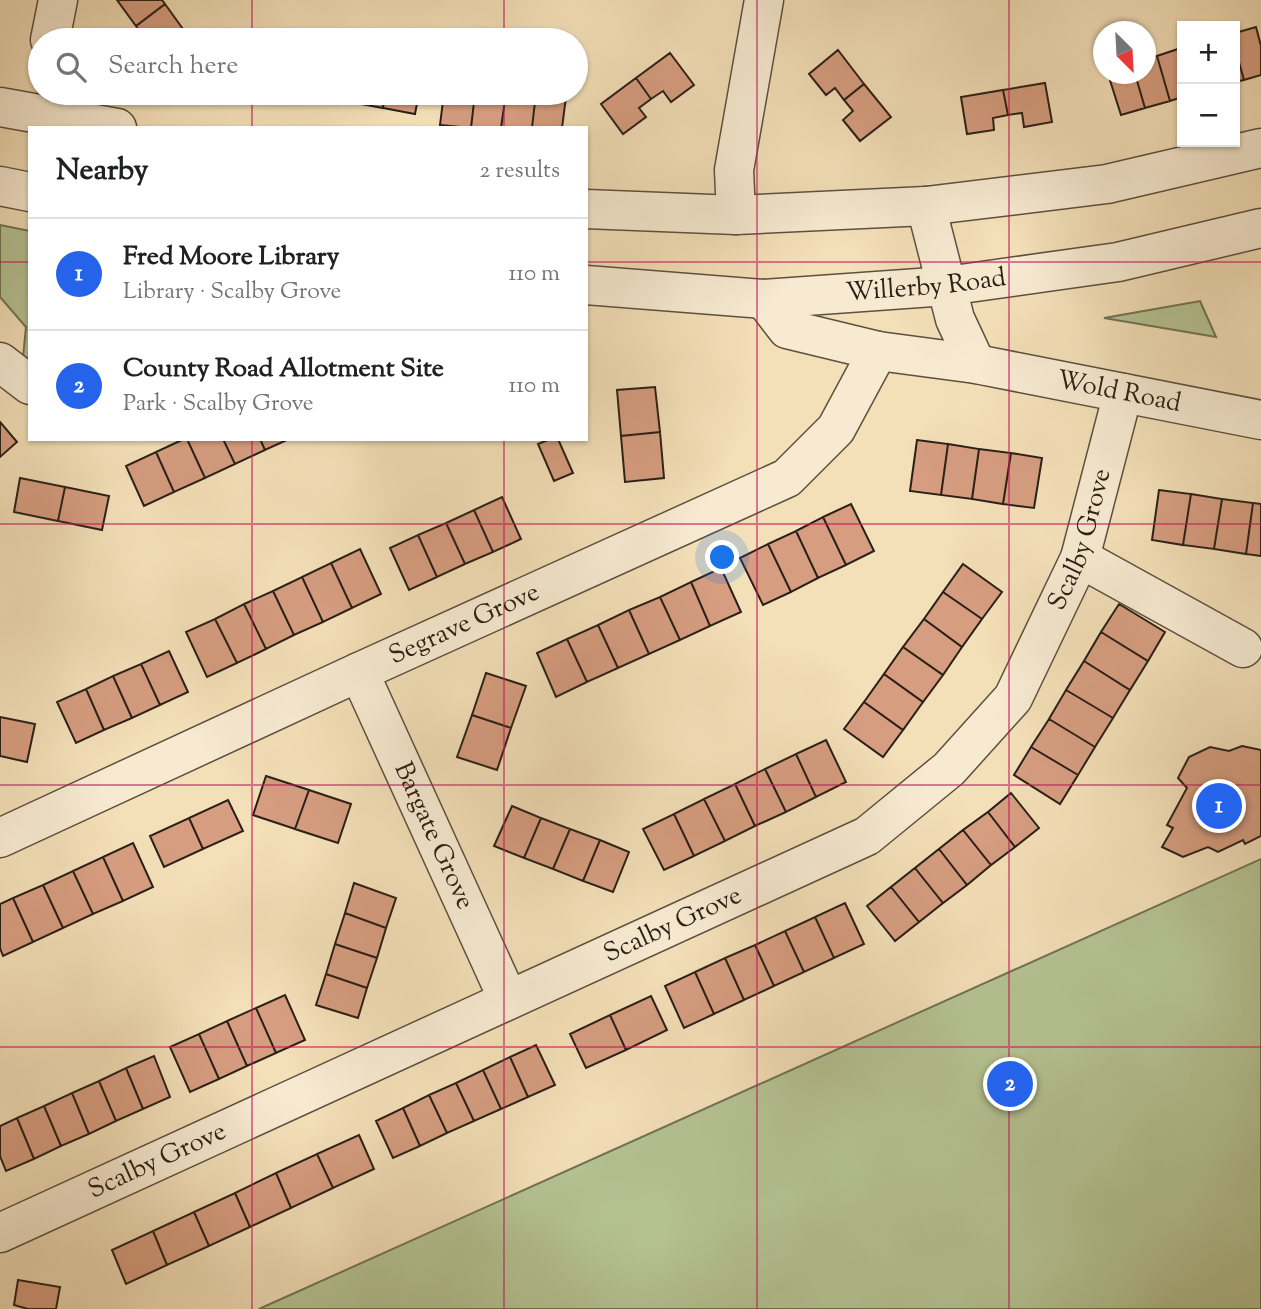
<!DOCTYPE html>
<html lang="en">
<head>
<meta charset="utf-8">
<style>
	:root { --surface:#fff; --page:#f6f6f6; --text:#202124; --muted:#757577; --line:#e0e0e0; --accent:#2563eb }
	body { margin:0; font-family:"Sorts Mill Goudy",serif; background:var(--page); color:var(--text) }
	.controls { position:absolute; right:21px; top:21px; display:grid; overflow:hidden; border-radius:0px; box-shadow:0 2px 5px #0004 }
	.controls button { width:63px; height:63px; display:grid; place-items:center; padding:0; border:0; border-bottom:2px solid var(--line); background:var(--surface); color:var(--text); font:35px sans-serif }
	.compass { position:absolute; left:1093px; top:21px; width:63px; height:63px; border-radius:50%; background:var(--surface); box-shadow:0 2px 5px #0004; rotate:156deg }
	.you { position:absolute; left:723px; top:558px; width:24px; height:24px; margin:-18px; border:5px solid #fff; border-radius:50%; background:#1a73e8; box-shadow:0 0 0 10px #1a73e833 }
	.badge { display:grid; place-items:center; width:46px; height:46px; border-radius:50%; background:var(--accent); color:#fff; font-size:23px; font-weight:700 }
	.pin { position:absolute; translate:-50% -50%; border:4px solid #fff; box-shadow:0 2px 7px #0006 }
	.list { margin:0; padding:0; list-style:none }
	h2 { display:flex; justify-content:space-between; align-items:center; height:91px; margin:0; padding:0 28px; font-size:30px }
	h2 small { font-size:23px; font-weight:400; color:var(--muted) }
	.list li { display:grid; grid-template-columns:46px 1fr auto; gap:21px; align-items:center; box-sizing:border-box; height:112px; padding:0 28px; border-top:2px solid var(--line) }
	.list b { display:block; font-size:26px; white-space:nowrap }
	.list p { margin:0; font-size:23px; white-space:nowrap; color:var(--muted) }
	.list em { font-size:23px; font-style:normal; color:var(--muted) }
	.icon { flex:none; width:38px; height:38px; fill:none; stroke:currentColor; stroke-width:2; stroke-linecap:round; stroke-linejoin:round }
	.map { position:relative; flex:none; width:1261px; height:1309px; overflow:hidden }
	.search { position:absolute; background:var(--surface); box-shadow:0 2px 5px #0004; left:28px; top:28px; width:560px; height:77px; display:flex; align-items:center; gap:18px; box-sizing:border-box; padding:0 24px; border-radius:38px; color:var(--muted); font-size:26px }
	.panel { position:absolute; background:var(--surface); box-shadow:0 2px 5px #0004; left:28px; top:126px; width:560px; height:315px; border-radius:0px }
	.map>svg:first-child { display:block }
</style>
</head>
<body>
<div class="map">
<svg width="1261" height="1309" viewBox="0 0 1261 1309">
	<rect width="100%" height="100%" fill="#f3dfb8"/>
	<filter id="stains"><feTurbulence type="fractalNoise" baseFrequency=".00286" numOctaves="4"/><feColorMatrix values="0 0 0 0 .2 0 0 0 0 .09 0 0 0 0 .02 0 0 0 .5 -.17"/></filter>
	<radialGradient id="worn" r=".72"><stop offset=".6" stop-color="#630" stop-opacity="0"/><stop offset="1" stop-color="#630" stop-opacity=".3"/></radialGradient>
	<!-- green -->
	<path fill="#b5c393" stroke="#707254" stroke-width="2" d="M0,225l30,6v129l-7,-3 3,-30 -26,-30z
		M1200,301l16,36 -112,-19z
		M1261,859v450h-1002z"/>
	<!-- building -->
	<path fill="#d69d80" stroke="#2a2016" stroke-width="2" d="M117,0h45l3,4 -29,22z
		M165,4l23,32 -5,4h-36l-11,-14z
		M1256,27l5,19v29l-17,5 -9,-32v-15z
		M229,29l33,6 -1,5h-34z
		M1181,48l1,49 -12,4 -13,-45z
		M1235,48l9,32 -9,2z
		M838,50l26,34 -20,16 -9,-12 -9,7 -17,-21z
		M670,53l24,32 -23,17 -8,-11 -12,8 -15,-21z
		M1157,56l13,45 -25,7 -10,-34h11v-15z
		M1108,74h27l10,34 -24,7z
		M636,78l15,21 -12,9 7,9 -23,17 -22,-30z
		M1045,83l7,39 -28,5 -2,-14 -14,2 -5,-25z
		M864,84l27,33 -31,24 -17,-21 10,-9 -9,-11z
		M1003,90l5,25 -15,3 1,12 -27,4 -6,-37z
		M318,93h34l-2,9 -33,-5z
		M352,93h33l-2,15 -33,-6z
		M385,93h34l-4,21 -32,-6z
		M444,93h31l-4,35 -31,-3z
		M475,93h31l-5,35h-30z
		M506,93h30l-4,35h-31z
		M536,93l30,4 -4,31h-30z
		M655,387l5,45 -39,4 -4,-46z
		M0,422l17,20 -17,15z
		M660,432l4,46 -39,4 -4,-46z
		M184,439h3l18,39 -31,14 -18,-40z
		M187,439h36l12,25 -30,14z
		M223,439h37l5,11 -30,14z
		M260,439h29l-24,11z
		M550,439h8l15,34 -19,8 -16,-37z
		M917,440l31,4 -7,51 -31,-4z
		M948,444l31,5 -7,50 -31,-4z
		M979,449l32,4 -8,51 -31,-5z
		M156,452l18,40 -30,14 -18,-40z
		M1011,453l31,5 -8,50 -31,-4z
		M20,478l45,9 -7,34 -44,-9z
		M65,487l44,9 -7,34 -44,-9z
		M1159,490l32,4 -8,51 -31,-5z
		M1191,494l31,5 -8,50 -31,-4z
		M502,497l19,42 -28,13 -19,-42z
		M1222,499l31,4 -7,51 -32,-5z
		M1253,503l8,1v52l-15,-2z
		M851,504l23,47 -28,14 -23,-48z
		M474,510l19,42 -28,12 -19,-41z
		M823,517l23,48 -28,13 -22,-47z
		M446,523l19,41 -28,13 -19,-42z
		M796,531l22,47 -27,14 -23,-48z
		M418,535l19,42 -28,13 -19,-42z
		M768,544l23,48 -28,13 -23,-47z
		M360,549l21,45 -29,14 -21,-45z
		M331,563l21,45 -29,14 -21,-45z
		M963,564l39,28 -20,27 -39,-27z
		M721,568l20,44 -31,14 -19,-44z
		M302,577l21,45 -29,13 -21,-44z
		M691,582l19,44 -30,14 -20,-43z
		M273,591l21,44 -28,14 -22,-45z
		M943,592l39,27 -20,28 -38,-28z
		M660,597l20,43 -31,14 -20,-44z
		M244,604l22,45 -29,14 -22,-44z
		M1119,604l46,28 -17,29 -47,-29z
		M629,610l20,44 -31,14 -20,-43z
		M215,619l22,44 -30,14 -21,-45z
		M924,619l38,28 -19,28 -40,-28z
		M598,625l20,43 -31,14 -20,-43z
		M1101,632l47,29 -18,29 -46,-29z
		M567,639l20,43 -31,15 -19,-44z
		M903,647l40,28 -20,27 -39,-28z
		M169,651l19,41 -28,13 -19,-41z
		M1084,661l46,29 -17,28 -47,-28z
		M141,664l19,41 -28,13 -19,-42z
		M486,673l40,13 -15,42 -39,-13z
		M884,674l39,28 -20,28 -39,-28z
		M113,676l19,42 -28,12 -18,-41z
		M86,689l18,41 -28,13 -19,-41z
		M1066,690l47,28 -18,29 -46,-28z
		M864,702l39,28 -20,27 -39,-28z
		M472,715l39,13 -14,42 -40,-13z
		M0,717l35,7 -8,38 -27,-6z
		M1049,719l46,28 -17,28 -47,-28z
		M826,740l20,42 -30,15 -20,-43z
		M1242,746l19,4v86l-16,8 -2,-4 -25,12 -10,-5 -25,10 -21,-10 11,-19 -6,-3 20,-37 -9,-10 11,-21 21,-10 19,4z
		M1031,747l47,28 -18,29 -46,-29z
		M796,754l20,43 -30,15 -21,-43z
		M765,769l21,43 -31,14 -20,-42z
		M266,776l43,14 -14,39 -42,-14z
		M735,784l20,42 -30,15 -21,-42z
		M309,790l42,14 -13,39 -43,-14z
		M1011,793l28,35 -24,19 -27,-35z
		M704,799l21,42 -31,15 -20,-42z
		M228,800l15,31 -40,18 -14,-31z
		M512,806l29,12 -17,40 -30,-12z
		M988,812l27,35 -24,18 -28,-35z
		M674,814l20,42 -30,14 -21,-41z
		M189,818l14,31 -39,18 -14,-31z
		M541,818l29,11 -17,40 -29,-11z
		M570,829l30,11 -17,41 -30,-12z
		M963,830l28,35 -24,20 -28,-36z
		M600,840l29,12 -16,40 -30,-11z
		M133,843l20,44 -30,14 -20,-44z
		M939,849l28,36 -24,18 -28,-35z
		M103,857l20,44 -30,13 -20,-43z
		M915,868l28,35 -24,19 -28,-35z
		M73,871l20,43 -30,14 -20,-43z
		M354,883l42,15 -10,30 -41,-15z
		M43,885l20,43 -30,14 -20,-44z
		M891,887l28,35 -24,19 -28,-35z
		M13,898l20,44 -30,14 -3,-8v-44z
		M845,903l19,41 -30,14 -19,-41z
		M345,913l41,15 -9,30 -42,-14z
		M815,917l19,41 -30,14 -19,-41z
		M785,931l19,41 -30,14 -19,-41z
		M335,944l42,14 -10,30 -41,-14z
		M755,945l19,41 -30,14 -19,-42z
		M725,958l19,42 -30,14 -19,-42z
		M695,972l19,42 -30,14 -19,-42z
		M326,974l41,14 -9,30 -42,-13z
		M285,995l20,45 -29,13 -20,-45z
		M651,996l16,34 -41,20 -16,-35z
		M256,1008l20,45 -29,13 -20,-45z
		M610,1015l16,35 -40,18 -16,-34z
		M227,1021l20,45 -28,13 -20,-45z
		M199,1034l20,45 -29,13 -20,-45z
		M536,1045l19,40 -27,12 -18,-40z
		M154,1056l16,41 -27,12 -17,-41z
		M510,1057l18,40 -27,12 -18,-39z
		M126,1068l17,41 -27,12 -17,-40z
		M483,1070l18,39 -27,12 -18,-38z
		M99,1081l17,40 -27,13 -17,-41z
		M456,1083l18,38 -27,12 -18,-38z
		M72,1093l17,41 -28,12 -17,-40z
		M429,1095l18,38 -27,13 -17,-38z
		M44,1106l17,40 -27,13 -17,-41z
		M403,1108l17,38 -27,12 -17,-37z
		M17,1118l17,41 -28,12 -6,-15v-30z
		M359,1135l15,34 -41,19 -16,-34z
		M317,1154l16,34 -42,20 -15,-35z
		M276,1173l15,35 -41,19 -15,-34z
		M235,1193l15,34 -41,19 -15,-34z
		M194,1212l15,34 -42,19 -14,-34z
		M153,1231l14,34 -41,19 -14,-34z
		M18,1280l42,7 -4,22h-28l-14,-4z"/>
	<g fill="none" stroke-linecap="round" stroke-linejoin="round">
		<!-- minor casing -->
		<g stroke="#5c503e" stroke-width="41">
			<g id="minor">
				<path d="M50,40l8,-40"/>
				<path d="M0,107l117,21"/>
				<path d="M0,186l30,6"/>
				<path d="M926,206l29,113 21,45"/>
				<path d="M586,209l150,6 190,-9 181,-22 154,-36"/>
				<path d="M736,215l-2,-45 30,-170"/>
				<path id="s1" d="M586,285l178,14 183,-13 171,-24 143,-34"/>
				<path id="s2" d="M764,299l23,30 91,22 98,13 285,56"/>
				<path d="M0,362l30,23"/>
				<path d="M1080,558l163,90"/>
				<path id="s3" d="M359,672l149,327"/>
				<path id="s4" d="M0,838l359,-166 428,-194 49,-49 42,-78"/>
				<path id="s5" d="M0,1233l867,-397 82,-67 64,-71 67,-140 43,-165"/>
			</g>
		</g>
		<!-- minor -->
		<use href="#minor" stroke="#f7ead1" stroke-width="38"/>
	</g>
	<!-- grid -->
	<path fill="none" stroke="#c2185b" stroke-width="2" stroke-opacity="0.55" d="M252,0v40M504,0v40M757,0v1309M1009,0v1309M252,93v35M504,93v35M0,262h30M586,262h675M252,439v870M504,439v870M0,524h1261M0,785h1261M0,1047h1261"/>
	<g text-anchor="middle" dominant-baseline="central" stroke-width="5" stroke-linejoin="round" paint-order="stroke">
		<!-- street labels -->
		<g font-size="26" fill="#2a2016" stroke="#f7ead1">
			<text stroke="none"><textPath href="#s1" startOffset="341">Willerby Road</textPath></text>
			<text stroke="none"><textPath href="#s2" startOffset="376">Wold Road</textPath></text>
			<text stroke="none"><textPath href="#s5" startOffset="1328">Scalby Grove</textPath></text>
			<text stroke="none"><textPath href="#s4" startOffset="511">Segrave Grove</textPath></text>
			<text stroke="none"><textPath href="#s3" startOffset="180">Bargate Grove</textPath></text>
			<text stroke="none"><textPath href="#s5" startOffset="740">Scalby Grove</textPath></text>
			<text stroke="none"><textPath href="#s5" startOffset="173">Scalby Grove</textPath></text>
		</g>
	</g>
	<rect width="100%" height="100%" filter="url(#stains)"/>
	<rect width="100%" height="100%" fill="url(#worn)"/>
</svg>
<div class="controls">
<button>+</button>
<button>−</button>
</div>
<svg class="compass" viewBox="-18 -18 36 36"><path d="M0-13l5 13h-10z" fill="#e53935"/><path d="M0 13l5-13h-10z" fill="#757577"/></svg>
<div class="you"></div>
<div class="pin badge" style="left:1219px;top:806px">1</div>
<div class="pin badge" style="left:1010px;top:1084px">2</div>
<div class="search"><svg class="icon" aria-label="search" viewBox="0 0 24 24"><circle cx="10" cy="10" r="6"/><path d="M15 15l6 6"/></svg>Search here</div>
<section class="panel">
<h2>Nearby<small>2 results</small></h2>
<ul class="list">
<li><span class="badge">1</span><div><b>Fred Moore Library</b><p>Library · Scalby Grove</p></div><em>110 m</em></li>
<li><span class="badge">2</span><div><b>County Road Allotment Site</b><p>Park · Scalby Grove</p></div><em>110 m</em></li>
</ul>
</section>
</div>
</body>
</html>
